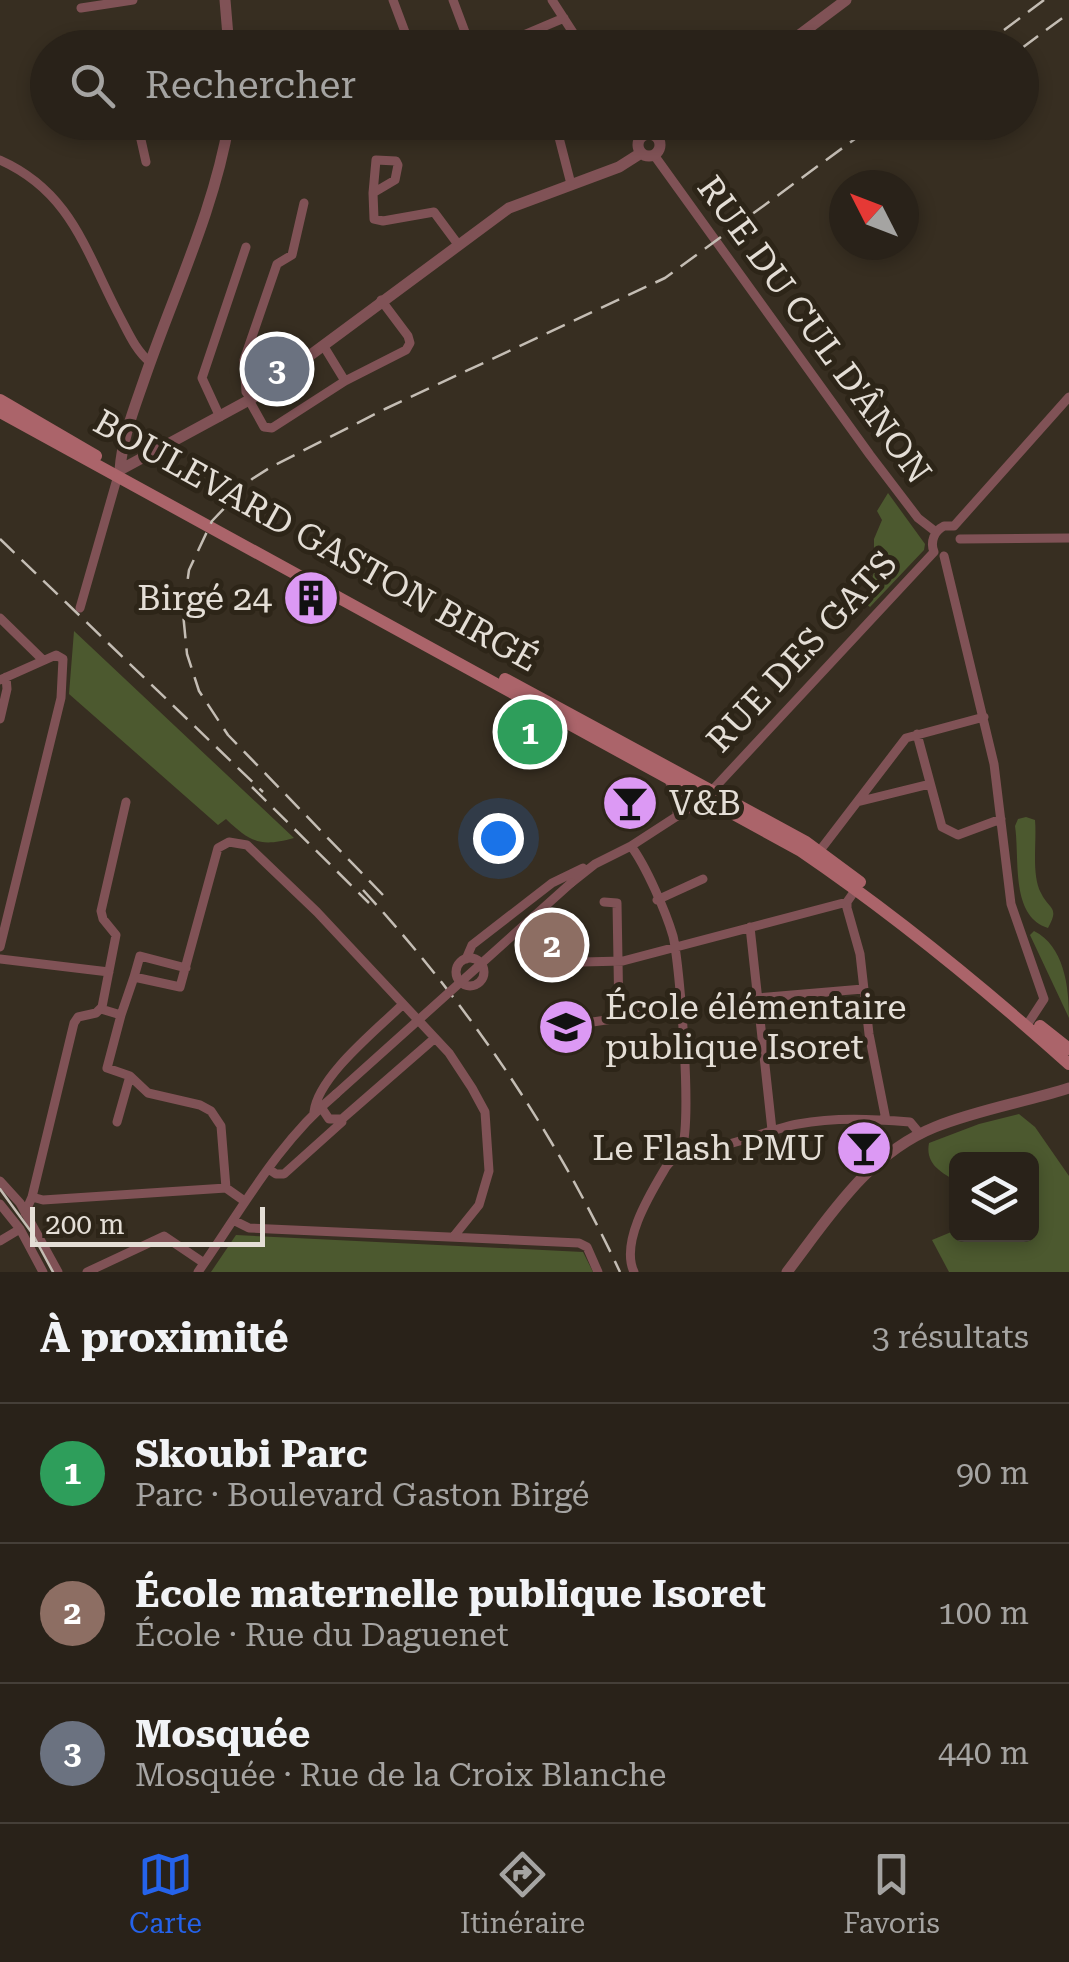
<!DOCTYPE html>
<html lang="fr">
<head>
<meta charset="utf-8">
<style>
	:root { --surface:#292219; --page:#312a22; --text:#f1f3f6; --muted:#a5a4a2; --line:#453f38; --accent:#2563eb }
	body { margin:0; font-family:"Roboto Serif",serif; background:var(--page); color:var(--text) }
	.controls { position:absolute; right:30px; bottom:30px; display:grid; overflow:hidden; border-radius:15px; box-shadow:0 5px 15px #0003 }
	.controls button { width:90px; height:90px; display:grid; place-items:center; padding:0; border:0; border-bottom:2px solid var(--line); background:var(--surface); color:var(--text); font:50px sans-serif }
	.compass { position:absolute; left:829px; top:170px; width:90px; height:90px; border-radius:50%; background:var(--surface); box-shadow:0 5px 15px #0003; rotate:312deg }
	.scale { position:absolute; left:30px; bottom:25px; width:235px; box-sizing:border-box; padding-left:10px; border:5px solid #e4ded6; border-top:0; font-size:28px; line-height:35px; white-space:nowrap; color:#e4ded6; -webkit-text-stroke:8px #2d2518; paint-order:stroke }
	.you { position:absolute; left:498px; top:838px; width:35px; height:35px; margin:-25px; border:8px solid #fff; border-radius:50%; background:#1a73e8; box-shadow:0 0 0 15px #1a73e833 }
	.badge { display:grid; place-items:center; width:65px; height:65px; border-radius:50%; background:var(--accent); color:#fff; font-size:32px; font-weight:700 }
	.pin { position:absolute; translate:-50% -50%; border:5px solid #fff; box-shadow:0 2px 10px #0006 }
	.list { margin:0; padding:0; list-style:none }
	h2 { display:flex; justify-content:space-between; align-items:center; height:130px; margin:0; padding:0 40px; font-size:42px }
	h2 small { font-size:32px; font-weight:400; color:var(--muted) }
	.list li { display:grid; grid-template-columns:65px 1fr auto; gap:30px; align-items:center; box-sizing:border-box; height:140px; padding:0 40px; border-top:2px solid var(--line) }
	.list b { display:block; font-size:38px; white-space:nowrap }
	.list p { margin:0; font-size:32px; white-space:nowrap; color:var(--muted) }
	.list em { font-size:32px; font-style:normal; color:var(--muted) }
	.icon { flex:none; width:55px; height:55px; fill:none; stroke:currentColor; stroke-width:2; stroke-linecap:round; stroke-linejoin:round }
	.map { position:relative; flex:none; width:1069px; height:1272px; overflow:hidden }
	.search { position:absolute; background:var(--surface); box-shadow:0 5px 15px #0003; left:30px; right:30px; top:30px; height:110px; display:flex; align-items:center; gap:25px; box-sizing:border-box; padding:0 35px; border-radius:55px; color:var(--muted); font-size:38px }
	.sheet { height:550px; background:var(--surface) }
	nav { display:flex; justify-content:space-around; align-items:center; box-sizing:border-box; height:140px; border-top:2px solid var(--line); background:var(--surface); font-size:28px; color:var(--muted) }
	nav a { display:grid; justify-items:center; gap:5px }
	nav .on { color:var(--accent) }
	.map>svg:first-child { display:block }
</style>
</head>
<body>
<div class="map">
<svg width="1069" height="1272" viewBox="0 0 1069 1272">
	<rect width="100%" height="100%" fill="#372e21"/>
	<!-- green -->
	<path fill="#4c592f" d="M888,493l37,51 -1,6 -54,57 -5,-4c6,-17 7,-30 16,-47l-7,-6v-11l8,-19 -5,-9z
		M74,631l220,207c-33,9 -43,5 -68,-19l-8,6 -149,-131z
		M1026,817l9,3c2,22 -4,54 6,73 8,17 19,13 7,35 -38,-12 -28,-69 -33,-102l3,-7z
		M1034,931c30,15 35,55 35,87l-39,-83z
		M1019,1114l16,13 34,49v96h-120l-17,-32 24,-10v4h76v-74h-76v21c-15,-9 -31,-17 -27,-38l50,-19z
		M236,1235l347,17 10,20h-382z"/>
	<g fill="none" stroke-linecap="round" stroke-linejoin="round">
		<!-- minor -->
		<path stroke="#805256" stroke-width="9" d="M393,0l18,48
			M453,0l18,48
			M552,0l31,48
			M81,8l52,-8
			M493,48l71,-30
			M137,122l9,40
			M555,122l16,62
			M632,122l9,15
			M654,155l216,300 48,63 18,14
			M0,160c72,32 86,93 120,157 8,15 16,34 30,45
			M373,193l3,-33 20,1 2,4 -3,15 -22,13 1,26 9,2 51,-9 23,31
			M323,345l22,36
			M251,399l-5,-7 -2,-32 33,-96 15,-9 12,-52
			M249,400l15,27 8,1 73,-47 61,-31 4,-7 -2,-7 -27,-36
			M220,417l-18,-39 44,-131
			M954,526l115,-129
			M960,539l109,-1
			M934,552c-4,-10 0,-21 10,-26h10
			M944,556l50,208 17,140 33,95 -17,26
			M80,608l39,-136
			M0,618l43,42
			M0,680l56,-25 7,4 -2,39 -61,249
			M0,719l7,-30 -1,-12
			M917,734l25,93 16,8 43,-16
			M670,783l10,14 -3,16
			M857,802l73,-18
			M631,846c15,20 35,66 42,90 7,29 20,193 8,214 -3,6 -11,11 -15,17 -16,27 -46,75 -32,105
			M818,853l88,-115 78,-21
			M571,883l24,-19 36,-18 74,-48 229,-246
			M856,889l-9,13v6l13,46 9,80 17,86
			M657,900l46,-21
			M604,902l13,1 2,115 23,-3 -2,-11h-21
			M750,927l22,203
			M456 972a14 14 0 1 1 28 0a14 14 0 1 1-28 0Z
			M0,959l109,13
			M466,959l6,-14 80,-62 31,-15
			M582,962l41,-1 224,-59
			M134,977l6,-21 46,12
			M757,998l106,-9
			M101,1009l20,6 13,-38 46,10 38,-139 11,-6 18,3 70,67 132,141 23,35 13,24 4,59 -10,34 -25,31
			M121,1015l-14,53 23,8 18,17 52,12 11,6 10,15 5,62
			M586,1023l33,-5
			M321,1107l8,12h13l93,-81
			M314,1112c4,-36 64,-83 89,-108
			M117,1122l13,-46
			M682,1149c33,6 82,-19 116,-25 37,-7 75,-5 112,-2l10,12
			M270,1170l6,4h8l58,-52
			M0,1181l20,22 38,69
			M32,1197l11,3 183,-12 17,12
			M0,1204l20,25 23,43
			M25,1213l7,-16 42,-174 4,-6 18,-4 6,-6 14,-72 -13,-16 -2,-8 25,-109
			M235,1221l14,7 330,15 8,4 11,25
			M0,1241l20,-12
			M87,1272l77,-36 40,27
			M198,1272c43,-61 79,-129 138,-178"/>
		<!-- tertiary -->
		<path stroke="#805256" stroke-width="11" d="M225,0l4,48
			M782,48l64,-48
			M229,122c-15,89 -56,173 -85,258 -10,29 -22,59 -24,90l131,-71 258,-191 110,-41 22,-14
			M638 145a11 11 0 1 1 22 0a11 11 0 1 1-22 0Z
			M658,138l23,-16
			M787,1272c42,-55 81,-118 148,-145 42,-17 90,-25 134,-39"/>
		<!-- secondary -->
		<path stroke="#ab646a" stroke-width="12" d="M0,400l96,56
			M0,412l801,439c94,64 183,137 268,213
			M505,679l301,163 54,40
			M1040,1026l29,23"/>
		<!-- tram -->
		<path stroke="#c4bdb4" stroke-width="2.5" d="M0,1189l32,44 21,39"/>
		<!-- rail -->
		<path stroke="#c4bdb4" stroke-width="2.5" stroke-dasharray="20 10" stroke-linecap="butt" d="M980,48l64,-48
			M1022,48l47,-35
			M0,539l263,253
			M252,787l117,116
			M363,890c105,114 191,241 257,382
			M383,895l-155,-160 -29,-44 -12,-37 -4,-41 6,-43 23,-49 40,-42 19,-12 114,-58 280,-131 213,-156"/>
		<!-- minor-bridge -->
		<path stroke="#805256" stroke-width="9" d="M336,1094l235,-211"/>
	</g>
	<!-- icons -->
	<defs>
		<g id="building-disc" transform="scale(2.875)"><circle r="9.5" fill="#dc99f4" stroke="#2d2518"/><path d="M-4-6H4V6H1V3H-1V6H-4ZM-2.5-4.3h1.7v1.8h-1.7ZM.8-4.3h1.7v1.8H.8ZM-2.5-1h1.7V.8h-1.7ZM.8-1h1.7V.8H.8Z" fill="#111"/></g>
		<g id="bar-disc" transform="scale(2.875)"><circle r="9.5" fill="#dc99f4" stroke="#2d2518"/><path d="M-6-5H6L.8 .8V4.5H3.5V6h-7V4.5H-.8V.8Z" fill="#111"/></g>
		<g id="school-disc" transform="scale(2.875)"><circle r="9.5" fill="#dc99f4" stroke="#2d2518"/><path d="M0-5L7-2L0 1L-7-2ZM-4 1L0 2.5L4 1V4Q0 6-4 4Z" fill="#111"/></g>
	</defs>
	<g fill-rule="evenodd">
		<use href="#building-disc" x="311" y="598"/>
		<use href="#bar-disc" x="630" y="803"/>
		<use href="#school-disc" x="566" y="1027"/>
		<use href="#bar-disc" x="864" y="1148"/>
	</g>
	<g text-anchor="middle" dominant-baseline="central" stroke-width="10" stroke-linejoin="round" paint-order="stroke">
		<!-- street labels -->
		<g font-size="35" fill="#e4ded6" stroke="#2d2518">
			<text transform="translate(814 330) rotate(54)">RUE DU CUL D'ÂNON</text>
			<text transform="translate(316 541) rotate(29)">BOULEVARD GASTON BIRGÉ</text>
			<text transform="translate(802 652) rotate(-47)">RUE DES GATS</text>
		</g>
		<!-- poi labels -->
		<g font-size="35" fill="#e4ded6" stroke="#2d2518" text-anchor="end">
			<text x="272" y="598">Birgé 24</text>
			<text x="669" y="803" text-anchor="start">V&amp;B</text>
			<text x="605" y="1007" text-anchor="start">École élémentaire<tspan x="605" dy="40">publique Isoret</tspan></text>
			<text x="825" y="1148">Le Flash PMU</text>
		</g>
	</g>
</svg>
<div class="controls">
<button><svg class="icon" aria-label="layers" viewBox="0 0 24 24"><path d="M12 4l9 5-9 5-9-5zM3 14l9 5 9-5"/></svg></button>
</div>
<svg class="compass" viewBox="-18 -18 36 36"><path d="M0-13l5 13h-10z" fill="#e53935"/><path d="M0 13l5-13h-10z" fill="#a5a4a2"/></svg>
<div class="scale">200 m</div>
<div class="you"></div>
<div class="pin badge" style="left:530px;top:732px;background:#2e9e5b">1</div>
<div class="pin badge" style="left:552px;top:945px;background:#8d6e63">2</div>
<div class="pin badge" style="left:277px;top:369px;background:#6b7280">3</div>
<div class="search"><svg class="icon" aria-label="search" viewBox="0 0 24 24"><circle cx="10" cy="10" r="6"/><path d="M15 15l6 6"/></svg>Rechercher</div>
</div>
<section class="sheet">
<h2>À proximité<small>3 résultats</small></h2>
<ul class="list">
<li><span class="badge" style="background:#2e9e5b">1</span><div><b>Skoubi Parc</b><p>Parc · Boulevard Gaston Birgé</p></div><em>90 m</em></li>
<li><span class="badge" style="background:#8d6e63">2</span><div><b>École maternelle publique Isoret</b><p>École · Rue du Daguenet</p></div><em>100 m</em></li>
<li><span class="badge" style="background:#6b7280">3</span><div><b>Mosquée</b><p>Mosquée · Rue de la Croix Blanche</p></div><em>440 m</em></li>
</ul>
</section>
<nav>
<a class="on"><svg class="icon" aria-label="map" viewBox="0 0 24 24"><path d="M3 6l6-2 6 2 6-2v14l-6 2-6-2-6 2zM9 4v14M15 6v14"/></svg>Carte</a>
<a><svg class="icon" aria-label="directions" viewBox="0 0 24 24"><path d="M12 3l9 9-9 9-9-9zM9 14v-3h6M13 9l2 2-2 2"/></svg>Itinéraire</a>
<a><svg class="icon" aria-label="saved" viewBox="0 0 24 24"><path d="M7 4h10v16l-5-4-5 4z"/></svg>Favoris</a>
</nav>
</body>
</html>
